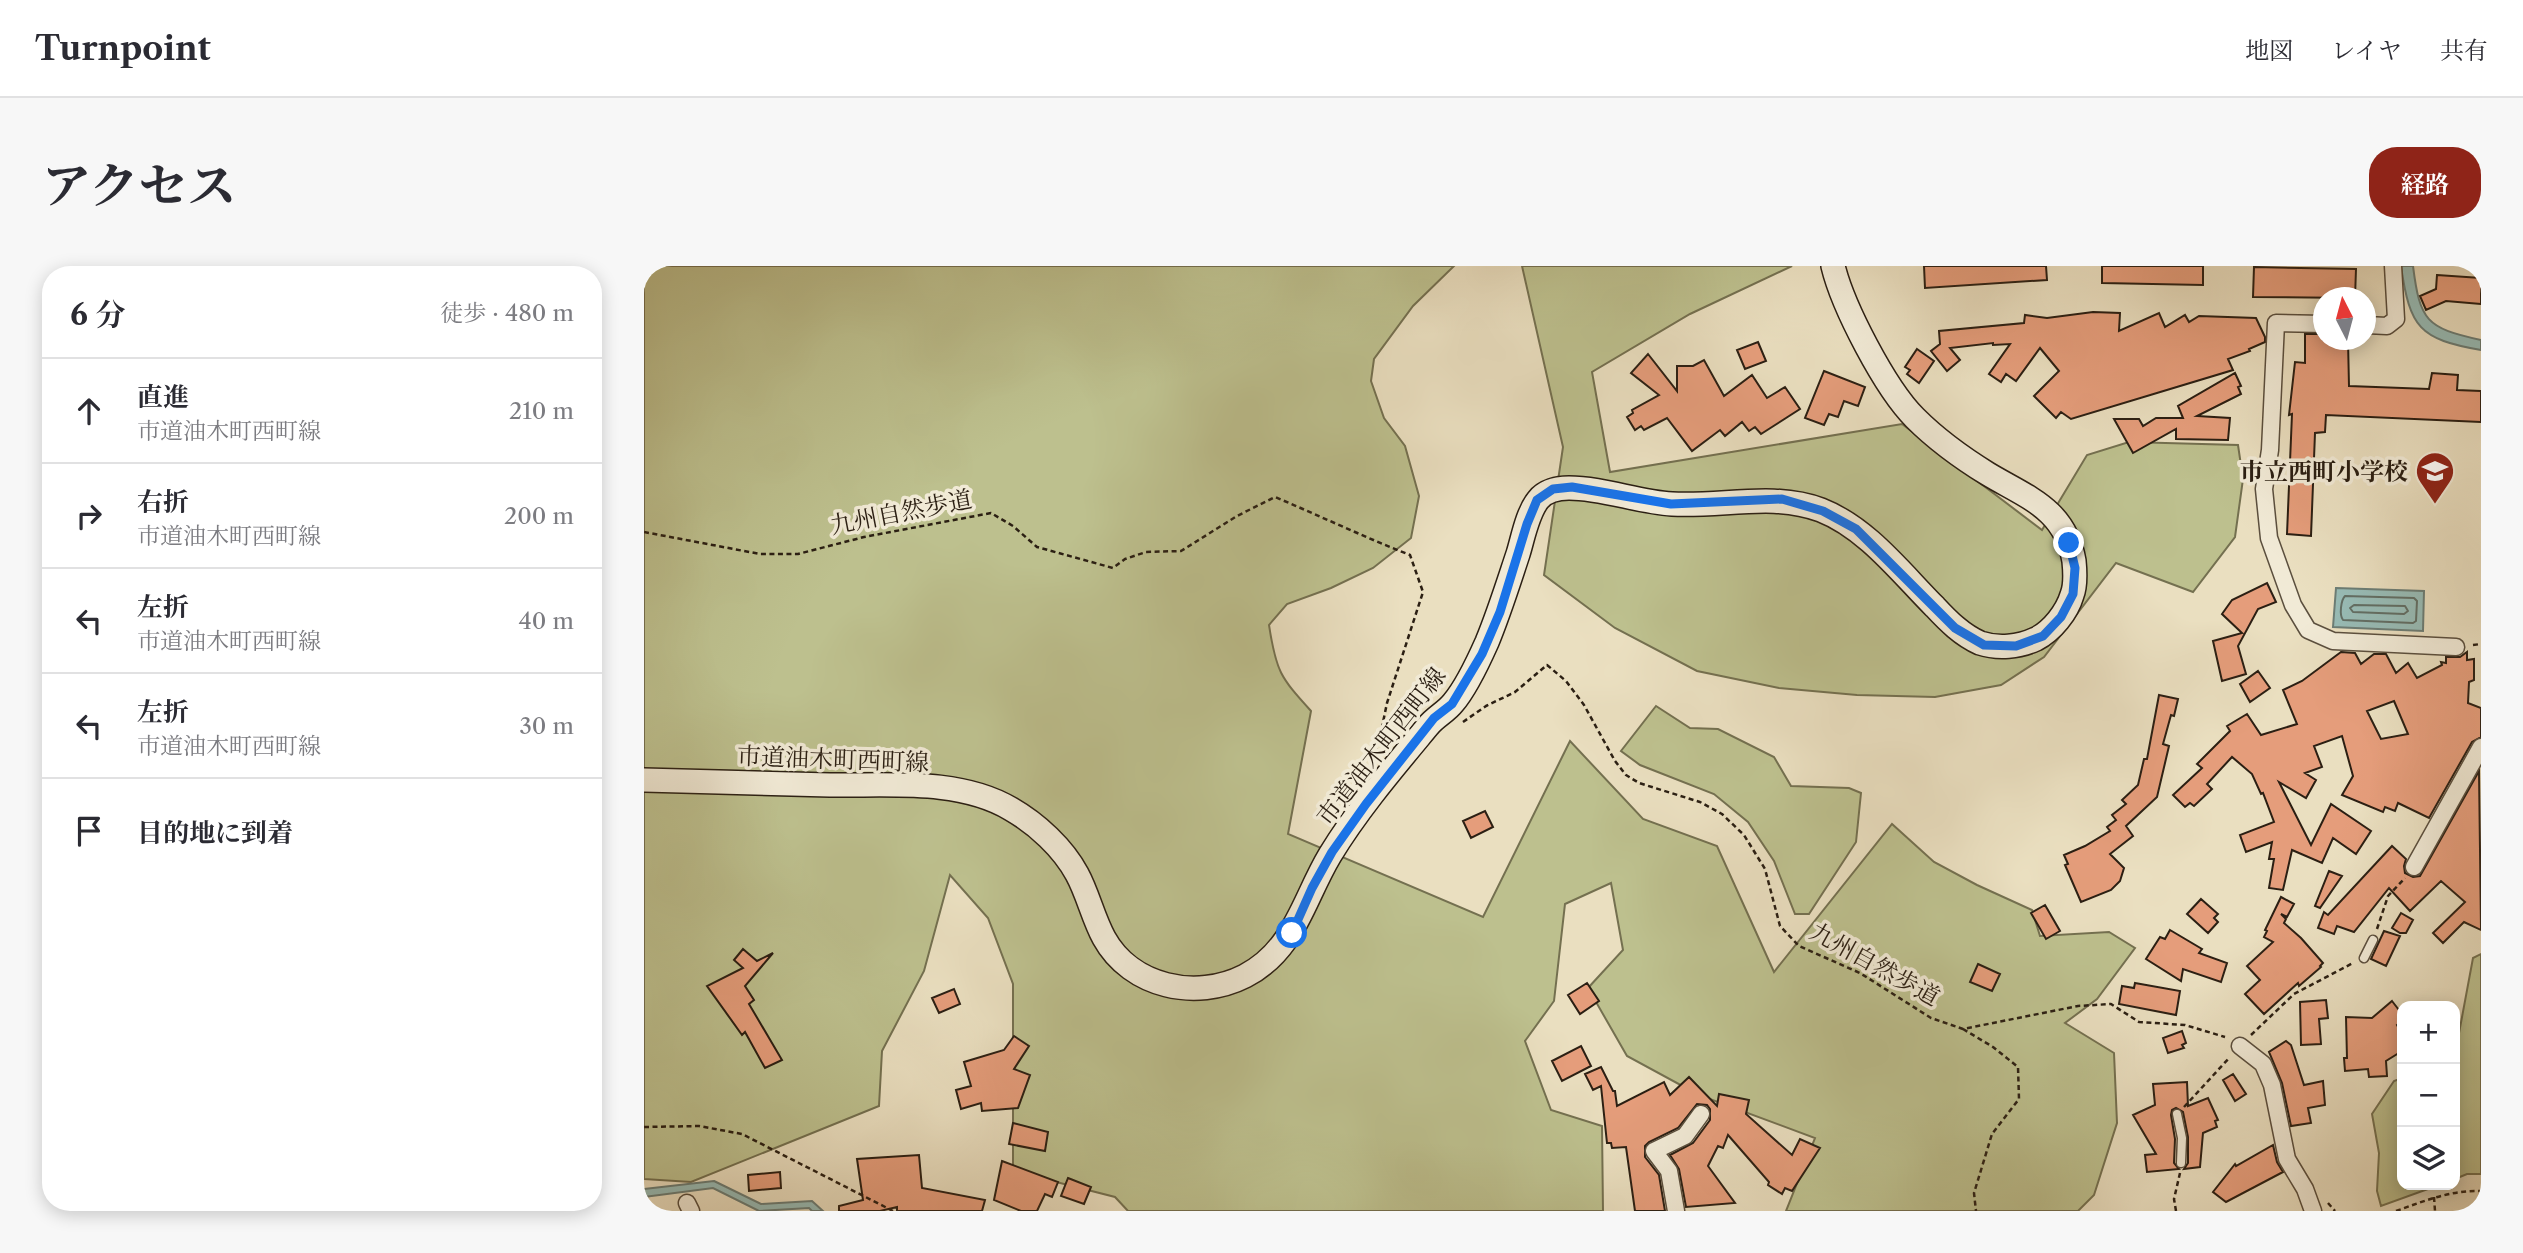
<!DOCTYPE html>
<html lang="ja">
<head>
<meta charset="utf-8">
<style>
	:root { --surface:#fff; --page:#f7f7f7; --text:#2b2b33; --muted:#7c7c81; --line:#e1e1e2; --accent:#8f2418 }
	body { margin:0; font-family:"Libre Caslon Text","Noto Serif JP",serif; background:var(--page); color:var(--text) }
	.controls { position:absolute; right:21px; bottom:21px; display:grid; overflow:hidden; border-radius:14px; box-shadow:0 4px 18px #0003 }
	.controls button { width:63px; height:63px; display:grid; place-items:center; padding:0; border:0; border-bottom:2px solid var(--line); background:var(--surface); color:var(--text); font:35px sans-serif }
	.compass { position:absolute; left:1669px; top:21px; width:63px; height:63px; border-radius:50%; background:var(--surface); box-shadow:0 4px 18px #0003; rotate:354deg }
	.stop { position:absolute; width:21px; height:21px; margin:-16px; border:5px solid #1a73e8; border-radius:50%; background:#fff }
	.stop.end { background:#1a73e8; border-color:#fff; box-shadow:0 2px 7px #0008 }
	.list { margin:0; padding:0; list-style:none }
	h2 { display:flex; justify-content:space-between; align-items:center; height:91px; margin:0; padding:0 28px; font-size:30px }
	h2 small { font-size:23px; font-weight:400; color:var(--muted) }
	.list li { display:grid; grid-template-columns:46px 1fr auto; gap:21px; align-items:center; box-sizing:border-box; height:105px; padding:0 28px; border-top:2px solid var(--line) }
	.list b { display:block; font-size:26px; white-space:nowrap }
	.list p { margin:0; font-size:23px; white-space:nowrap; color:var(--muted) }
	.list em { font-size:23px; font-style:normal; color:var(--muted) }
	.icon { flex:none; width:38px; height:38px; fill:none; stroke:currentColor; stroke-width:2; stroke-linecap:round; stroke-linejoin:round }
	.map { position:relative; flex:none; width:1837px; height:945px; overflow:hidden; border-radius:28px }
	header { display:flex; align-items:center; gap:42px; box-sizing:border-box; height:98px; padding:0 35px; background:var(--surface); border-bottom:2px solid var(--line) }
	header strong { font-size:33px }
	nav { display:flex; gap:38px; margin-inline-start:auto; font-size:24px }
	.intro { display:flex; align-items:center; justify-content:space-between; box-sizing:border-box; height:168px; padding:0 42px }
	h1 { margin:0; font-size:49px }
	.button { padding:18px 32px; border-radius:28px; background:var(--accent); color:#fff; font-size:24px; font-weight:700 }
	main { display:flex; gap:42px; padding:0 42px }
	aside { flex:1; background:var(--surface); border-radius:28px; box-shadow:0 4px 18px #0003 }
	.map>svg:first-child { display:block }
</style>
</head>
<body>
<header>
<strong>Turnpoint</strong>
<nav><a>地図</a><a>レイヤ</a><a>共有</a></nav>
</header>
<div class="intro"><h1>アクセス</h1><a class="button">経路</a></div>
<main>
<aside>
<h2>6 分<small>徒歩 · 480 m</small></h2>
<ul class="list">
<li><svg class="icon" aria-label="ahead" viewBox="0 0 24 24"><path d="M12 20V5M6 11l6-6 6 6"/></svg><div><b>直進</b><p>市道油木町西町線</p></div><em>210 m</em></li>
<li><svg class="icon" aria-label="right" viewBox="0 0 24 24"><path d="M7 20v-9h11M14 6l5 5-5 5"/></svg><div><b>右折</b><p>市道油木町西町線</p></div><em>200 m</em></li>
<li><svg class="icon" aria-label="left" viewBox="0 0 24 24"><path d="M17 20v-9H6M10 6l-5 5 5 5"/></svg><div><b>左折</b><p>市道油木町西町線</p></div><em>40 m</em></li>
<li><svg class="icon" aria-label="left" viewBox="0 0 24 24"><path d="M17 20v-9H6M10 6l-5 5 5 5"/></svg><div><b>左折</b><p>市道油木町西町線</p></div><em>30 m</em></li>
<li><svg class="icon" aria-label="arrive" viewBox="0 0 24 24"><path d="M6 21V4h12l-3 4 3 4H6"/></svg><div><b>目的地に到着</b></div></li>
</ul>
</aside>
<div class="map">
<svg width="1837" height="945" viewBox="0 0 1837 945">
	<rect width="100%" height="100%" fill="#eadfc0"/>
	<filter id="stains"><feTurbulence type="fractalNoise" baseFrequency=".00286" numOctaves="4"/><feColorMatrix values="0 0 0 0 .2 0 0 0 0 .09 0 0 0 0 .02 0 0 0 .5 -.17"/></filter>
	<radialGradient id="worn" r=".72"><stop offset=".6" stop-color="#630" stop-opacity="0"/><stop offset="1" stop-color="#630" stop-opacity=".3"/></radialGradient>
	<!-- green -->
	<path fill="#bdc08e" stroke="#747050" stroke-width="2" d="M0,0h810l-41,40 -39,53 -3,22 13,37 21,28 14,50 -8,42 -38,30 -42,20 -44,16 -18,21c7,46 11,52 42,86l-23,123 195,83 87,-176 73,78 74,27 57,126 118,-148 42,38 43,23 55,25 8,26 69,-4 26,16 -38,51 -32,24 49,30 3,70 -23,72 -16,16h-292l29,-73 -116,-43 -72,-39 -39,-68 35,-38 -12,-67 -46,21 -11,97 -29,40 26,69 51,16 1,85h-475l-13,-14 -102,-26v-187l-25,-66 -38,-43 -26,96 -42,80 -3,55 -188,76 -47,-3z
		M878,0h270l-102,48 -98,58 18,100 292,-48 140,106 45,-75 42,-13 109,3 5,34 -8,58 -42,55 -77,-29 -72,94 -43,28 -66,12 -78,-2 -78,-7 -82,-17 -82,-43 -71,-53 19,-128z
		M1012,440l34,22 28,1 56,28 17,29 58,2 12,5 -5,49 -47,72h-14l-21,-53 -26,-39 -34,-28 -74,-29 -19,-14z
		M1837,688v220h-14l-12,5v-131l2,-4 16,-86z
		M1758,812v107h37l-58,21 -4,-15 2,-38 -7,-39 22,-33z"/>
	<!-- water -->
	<path fill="#98bcb6" stroke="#6c7d75" stroke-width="2" d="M1757,0h12c7,55 13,62 68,74v10c-62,-11 -71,-22 -80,-84z
		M1692,322l88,3 -1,40 -90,-4z
		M70,915l47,23 51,-3 11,10h-11l-3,-3 -50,3 -46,-23 -69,9v-8z"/>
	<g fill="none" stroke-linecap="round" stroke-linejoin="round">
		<!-- shore -->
		<path stroke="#626e64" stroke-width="2" d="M1701,330l69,2 3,3 -1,20 -3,2 -70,-3c-4,-5 -2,-20 2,-24z
			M1710,339l51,1 3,5 -4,3 -51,-2 -3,-4z"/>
	</g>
	<!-- building -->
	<path fill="#e59d7b" stroke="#2b1f13" stroke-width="2" fill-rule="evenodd" d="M1280,0h122l1,14 -122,8z
		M1458,0h101v19l-101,-2z
		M1610,1l102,2 -1,29 -102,-1z
		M1793,9l44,3v26l-35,-3 -20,9 -6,-14 16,-7z
		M1449,46l27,1 -1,18 40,-18 6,14 20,-12 4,7 10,-6 57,2 9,19v5l-16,7 1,2 -22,8 5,11 -162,49 -10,-7 -5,6 -22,-22 25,-25 -19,-23 -24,33 -10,-7 -5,8 -12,-8 21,-30 -17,1v-2l-43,5 10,12 -13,11 -16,-20 9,-7 -1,-13 85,-8 1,-8 22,3z
		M1661,68h18v6h25l1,46 80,3 3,-16 26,2 -1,15 24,1v31l-155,-7 -1,17 -10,1 -4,103 -24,-2 5,-120 -3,1 6,-53 10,1z
		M1114,76l8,19 -21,8 -8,-19z
		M1273,83l17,12 -15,22 -12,-9 3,-4 -5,-3z
		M1004,88l29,37v-25h16l11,-6 20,36 28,-21 15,23 18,-11 15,22 -39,25 -6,-7 -6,4 -7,-9 -17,14 -5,-6 -28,21 -25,-33 -23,12 -3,-4 -6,4 -8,-13 6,-4 -1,-3 27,-15 -28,-22z
		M1180,105l41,16 -7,19 -14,-5 -6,16 -9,-3 -5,11 -19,-7z
		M1591,107l6,13 -3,1 3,7 -44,22 33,2 -2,22 -52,-1v-10l-43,24 -19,-34h25l4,7 13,-8h27l-5,-12z
		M1623,317l9,19 -18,7 -20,37 8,28 -24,7 -9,-40 29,-8 -20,-19 10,-14z
		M1697,386l14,1 6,11 13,-10h12l10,19 12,-10 9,15 25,-13 -1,-3 5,1v-6h14l7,-5v8l7,-1v21l-5,2 -1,21 13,5v29l-9,5 -43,76 -31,-15 -3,8 -10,-4 -2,5 -41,-17 11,-19 -11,-40 -28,10 8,21 -17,6 11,7 -10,18 -27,-16 32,63 20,-41 40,27 -15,23 -23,-16 -11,25 -30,-13 -9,40 -14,-2 5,-29h-5l3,-17 -26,10 -6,-17 34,-13 -11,-29 -2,1 -9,-20 -20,-17 -25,27 5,5 -18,17 -4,-3 -5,4 -12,-12 29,-27 -5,-4 33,-33 -3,-5 20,-12 14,21 36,-11 -14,-34 19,-9zM1750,435l14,33 -27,5 -14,-28z
		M1614,405l12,17 -20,14 -10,-18z
		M1515,429l19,4 -4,17 -3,-1 -8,29 6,2 -12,51 -31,29 7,10 -23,18 14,14 -4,13 -9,9 -30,12 -16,-37 3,-1 -4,-9 21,-9 25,-15 -3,-4 9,-7 -4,-5 14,-11 -4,-4 16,-15 6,-26h3z
		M1835,505l2,159 -17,-8 -21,21 -10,-10 32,-31 -24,-21 -31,30 -21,-23 -35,44 -17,-6 -3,8 -16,-6 6,-16 4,3 64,-69 14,13 -2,7 1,7 8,4 7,-1z
		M841,545l8,16 -22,11 -8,-17z
		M1685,605l13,5 -22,32 -5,-2z
		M1637,631l13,7 -7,13 -6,-3 5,5 -2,4 17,15 22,25 -3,3 1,1 -22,19 -1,-3 -34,31 -19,-20 15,-14 -13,-14 26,-24 -9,-5 3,-6 -2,-1z
		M1557,633l17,15 -4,4 4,4 -10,11 -21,-19z
		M1401,639l15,26 -14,8 -15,-26z
		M1757,647l12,7 -7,13h-6l-8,-5z
		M1526,664l32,19 -3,4 28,10 -6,19 -38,-13 -2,12 -35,-22 14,-22 5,2z
		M1740,665l16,5 -14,30 -15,-7z
		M99,683l14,12 16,-8 -28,33 9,14 -5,4 33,56 -17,8 -20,-36 -3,3 -35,-49 36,-18 -9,-8z
		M1334,698l22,10 -8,17 -22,-9z
		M943,717l12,18 -19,13 -12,-19z
		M1491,717l45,8 -4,24 -57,-11 3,-18 12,2z
		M310,723l6,15 -21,9 -7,-15z
		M1682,734l2,18 -9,1 2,25 -20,1 -1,-43z
		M1748,735l10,13v7l-5,4 5,9v17l-16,10 1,15 -18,1 -1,-8 -23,2 -1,-13h3l-1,-41 26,1z
		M1538,765l4,12 -4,2 2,3 -16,5 -5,-15z
		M370,770l15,10 -15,23 16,6 -12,33 -36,3 -1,-8 -20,6 -5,-19 15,-4 -7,-24 40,-12z
		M1642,775l5,4 13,40 19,-4 2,24 -17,3 3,15 -20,3 -9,-43 -13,-31z
		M937,780l10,20 -29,15 -10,-20z
		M957,801l12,24h2l2,15 47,-24 6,13 19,-18 28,29 2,-12 30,6 -3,14 46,41 8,-16 20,9 -28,43 -7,-3 -3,6 -14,-9 1,-3 -41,-47 -5,13 -5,-2 -10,20 27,37 -49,4 -7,-38 -9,-14 23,-12 17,-23v-11l-3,-4 -10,-1 -19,24 -29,14 -4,4v11l14,18 6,36h-30l-9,-64 -14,1 -1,-5h-4l-6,-57 -8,4 -8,-16z
		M1589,808l13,20 -11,7 -12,-21z
		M1543,816l1,24 20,-8 10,22 -3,1 2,6 -14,6 -3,34 -16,2 4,-6v-26l-5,-25 -7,-4 -4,2 -1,5 4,24 -1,24 5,6 -32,3 -2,-17 11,-1 -23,-39 22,-10 -2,-21z
		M369,857l35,9 -3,19 -36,-7z
		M1629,879l4,17 6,10 -57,30 -13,-10 22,-28 1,2z
		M275,889l3,33 63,12 -3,11h-85v-4l-17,4h-41v-5l24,-6 -6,-41z
		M358,895l56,21 -6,15 -7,-3 -8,17h-16l-27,-11z
		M136,906l1,16 -32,3 -1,-16z
		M424,912l23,9 -7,17 -23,-8z"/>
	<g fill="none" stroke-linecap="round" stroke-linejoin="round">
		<!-- lane casing -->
		<g stroke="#5b4f3e" stroke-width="11">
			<path id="lane" d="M1720,692l9,-18
				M1533,848l5,24 -1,25"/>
		</g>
		<!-- street casing -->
		<g stroke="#5b4f3e" stroke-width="19">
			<path id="street" d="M1680,58l-48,-1 -6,127 -6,39 5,49 24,67 15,25 25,11 123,6
				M1722,59l21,1 9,-7 -3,-53
				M1770,601l67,-120
				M1596,780l23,18 9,21 15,74 18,30 8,22
				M43,937l4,8
				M1032,945l-7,-40 -15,-20 31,-15 16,-22"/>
		</g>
		<!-- secondary casing -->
		<g stroke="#2b1f13" stroke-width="26">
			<path id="secondary" d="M0,514c62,2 124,3 186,5 58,1 129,-7 181,24 26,15 52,39 66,65 11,20 16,44 27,64 27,49 92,63 141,38 50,-26 58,-76 85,-121 28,-46 64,-88 98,-129 7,-9 18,-14 25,-23 13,-15 26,-43 34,-61 12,-29 21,-58 31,-88 5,-16 9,-40 20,-54 7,-9 20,-12 31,-12 34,0 69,14 103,16 51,3 101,-12 149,6 46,18 80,63 114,97 13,14 27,28 45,36 18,6 39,4 56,-4 16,-8 31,-27 36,-44 4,-10 3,-24 2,-34 -9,-52 -46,-63 -86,-87 -26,-16 -51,-34 -73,-56 -30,-30 -72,-111 -82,-152"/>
		</g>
		<!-- path -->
		<path stroke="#2b1f13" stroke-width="2.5" stroke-dasharray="5 3.5" stroke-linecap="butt" d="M0,266l116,22h38l66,-17 127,-24 22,13 24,21 76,21 12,-9 21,-7 35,-1 56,-35 38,-19c45,19 89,40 135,58l13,37 -36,111 -11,53
			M1829,379l8,-1
			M819,456l23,-16 29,-14 32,-27 19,16 18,24 31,56 11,14 13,8 61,19 22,12 22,21 21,34 15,57 19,20 61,27 71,45 32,11 115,-23 33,-2 28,18 46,3 40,12
			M1733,663l11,-33 17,-18
			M1319,763l30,18 25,20 1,32 -27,35 -18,59 2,18
			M1607,769l43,-41 59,-31
			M1540,841l46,-50
			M0,861l55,-1 43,8 151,77
			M1790,931l1,14
			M1684,937l7,8
			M1532,945l-2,-12 6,-26
			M1752,945c28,-10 55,-21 85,-20"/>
		<!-- lane -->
		<use href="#lane" stroke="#f1ead6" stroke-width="8"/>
		<!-- street -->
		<use href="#street" stroke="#f1ead6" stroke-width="16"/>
		<!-- secondary -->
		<use href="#secondary" stroke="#f1ead6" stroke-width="23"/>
	</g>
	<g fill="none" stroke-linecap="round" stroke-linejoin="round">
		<!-- route -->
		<path stroke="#1a73e8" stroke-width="9" d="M648,667l20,-45 20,-36 34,-48 68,-86 18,-14 30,-50 18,-42 27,-88 10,-24 16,-11 19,-2 99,17 111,-5 41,12 33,18 99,99 29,17 32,1 27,-10 18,-19 12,-23 2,-26 -6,-25"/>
	</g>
	<!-- icons -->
	<defs>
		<g id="school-pin" transform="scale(2.0125)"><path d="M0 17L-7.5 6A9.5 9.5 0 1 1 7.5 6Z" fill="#8f2418" stroke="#f1ead6"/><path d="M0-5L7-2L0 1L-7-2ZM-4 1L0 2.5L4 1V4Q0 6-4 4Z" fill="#fff"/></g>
	</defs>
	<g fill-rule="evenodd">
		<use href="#school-pin" x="1791" y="205"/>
	</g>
	<g text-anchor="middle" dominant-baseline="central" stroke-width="7" stroke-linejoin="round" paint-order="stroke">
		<!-- poi labels -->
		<g font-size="24" font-weight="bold" fill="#2b1f13" stroke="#f1ead6" text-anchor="end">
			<text x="1764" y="205">市立西町小学校</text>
		</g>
		<!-- street labels -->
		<g font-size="24" fill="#2b1f13" stroke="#f1ead6">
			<text transform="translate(257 246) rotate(-11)">九州自然歩道</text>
			<text transform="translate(737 480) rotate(-52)">市道油木町西町線</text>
			<text transform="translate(189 493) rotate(2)">市道油木町西町線</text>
			<text transform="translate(1231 698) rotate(29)">九州自然歩道</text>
		</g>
	</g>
	<rect width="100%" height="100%" filter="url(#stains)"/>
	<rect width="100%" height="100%" fill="url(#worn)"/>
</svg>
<div class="controls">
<button>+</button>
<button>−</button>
<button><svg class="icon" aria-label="layers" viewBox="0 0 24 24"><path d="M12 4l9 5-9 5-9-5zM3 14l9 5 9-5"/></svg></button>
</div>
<svg class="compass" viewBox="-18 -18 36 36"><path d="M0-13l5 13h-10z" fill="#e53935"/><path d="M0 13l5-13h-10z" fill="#7c7c81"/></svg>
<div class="stop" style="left:648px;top:667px"></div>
<div class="stop end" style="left:1425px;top:277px"></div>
</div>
</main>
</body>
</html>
